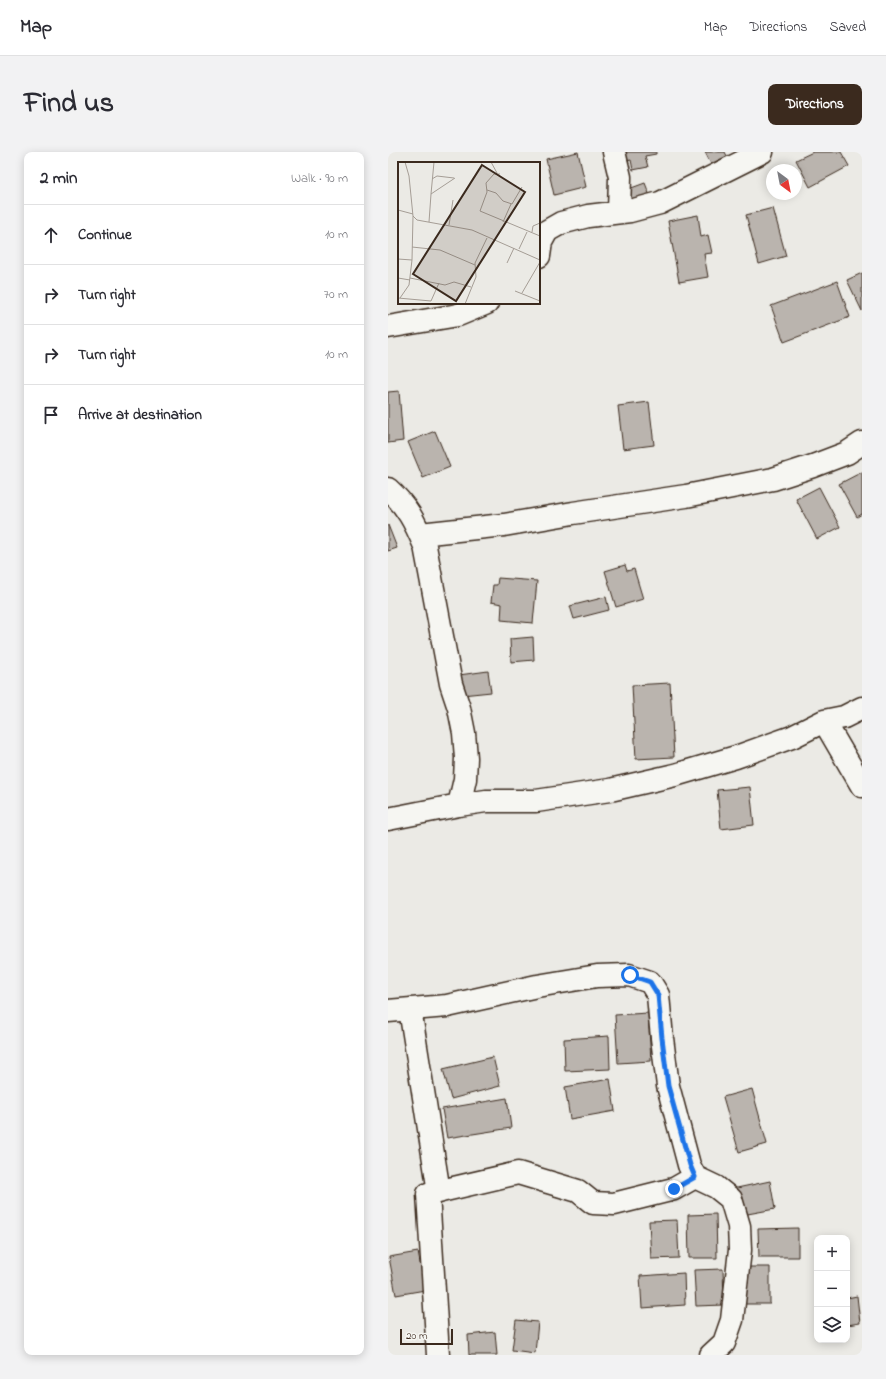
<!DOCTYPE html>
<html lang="en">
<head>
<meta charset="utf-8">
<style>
	:root { --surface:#fff; --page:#f2f2f3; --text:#2b2b33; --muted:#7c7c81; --line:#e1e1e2; --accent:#3b2a1e }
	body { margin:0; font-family:"Indie Flower",sans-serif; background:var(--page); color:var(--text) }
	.controls { position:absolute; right:12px; bottom:12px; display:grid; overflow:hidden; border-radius:8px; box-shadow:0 2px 10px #0003 }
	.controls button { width:36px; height:36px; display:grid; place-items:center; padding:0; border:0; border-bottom:1px solid var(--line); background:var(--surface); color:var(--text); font:20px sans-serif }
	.compass { position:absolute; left:378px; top:12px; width:36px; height:36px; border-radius:50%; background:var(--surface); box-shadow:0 2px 10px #0003; rotate:148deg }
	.scale { position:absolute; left:12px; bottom:10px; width:53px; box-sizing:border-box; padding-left:4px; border:2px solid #3b2a1e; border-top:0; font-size:11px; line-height:14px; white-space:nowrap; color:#3b2a1e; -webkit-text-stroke:3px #f6f6f2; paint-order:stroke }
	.stop { position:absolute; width:12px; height:12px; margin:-9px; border:3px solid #1a73e8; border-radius:50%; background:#fff }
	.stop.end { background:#1a73e8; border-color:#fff; box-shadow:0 1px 4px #0008 }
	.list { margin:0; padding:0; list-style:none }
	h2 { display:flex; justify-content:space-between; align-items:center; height:52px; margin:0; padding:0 16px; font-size:17px }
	h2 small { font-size:13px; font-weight:400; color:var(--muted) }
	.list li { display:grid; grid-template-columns:26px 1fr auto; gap:12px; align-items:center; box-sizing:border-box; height:60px; padding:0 16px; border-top:1px solid var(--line) }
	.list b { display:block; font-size:15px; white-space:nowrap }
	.list em { font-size:13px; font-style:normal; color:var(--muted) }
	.icon { flex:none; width:22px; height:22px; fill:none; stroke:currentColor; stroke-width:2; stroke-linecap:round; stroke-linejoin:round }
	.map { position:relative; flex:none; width:474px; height:1203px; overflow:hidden; border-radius:8px }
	header { display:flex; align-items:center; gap:24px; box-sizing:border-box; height:56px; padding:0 20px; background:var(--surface); border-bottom:1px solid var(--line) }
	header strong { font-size:19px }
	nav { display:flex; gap:22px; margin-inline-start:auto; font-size:14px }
	.intro { display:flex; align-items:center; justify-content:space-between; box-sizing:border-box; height:96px; padding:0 24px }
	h1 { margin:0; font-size:28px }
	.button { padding:10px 18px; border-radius:8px; background:var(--accent); color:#fff; font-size:14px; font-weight:700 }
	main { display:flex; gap:24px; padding:0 24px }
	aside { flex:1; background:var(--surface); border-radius:8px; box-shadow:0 2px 10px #0003 }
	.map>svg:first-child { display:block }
</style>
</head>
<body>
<header>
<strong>Map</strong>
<nav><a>Map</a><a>Directions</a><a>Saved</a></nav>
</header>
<div class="intro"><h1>Find us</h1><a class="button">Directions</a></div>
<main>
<aside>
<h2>2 min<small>Walk · 90 m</small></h2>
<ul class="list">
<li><svg class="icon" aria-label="ahead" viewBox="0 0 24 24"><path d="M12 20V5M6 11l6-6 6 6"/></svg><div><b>Continue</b></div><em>10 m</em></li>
<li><svg class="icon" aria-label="right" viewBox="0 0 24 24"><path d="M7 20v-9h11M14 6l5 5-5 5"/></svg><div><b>Turn right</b></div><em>70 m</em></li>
<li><svg class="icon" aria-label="right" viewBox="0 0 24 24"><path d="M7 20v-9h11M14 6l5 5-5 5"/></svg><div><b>Turn right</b></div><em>10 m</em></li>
<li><svg class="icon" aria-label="arrive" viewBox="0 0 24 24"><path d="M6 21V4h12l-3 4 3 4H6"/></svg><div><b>Arrive at destination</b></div></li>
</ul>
</aside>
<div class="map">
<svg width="474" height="1203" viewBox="0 0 474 1203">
	<rect width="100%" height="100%" fill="#ebeae5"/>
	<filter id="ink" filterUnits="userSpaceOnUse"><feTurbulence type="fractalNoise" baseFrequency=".025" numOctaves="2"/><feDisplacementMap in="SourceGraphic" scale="8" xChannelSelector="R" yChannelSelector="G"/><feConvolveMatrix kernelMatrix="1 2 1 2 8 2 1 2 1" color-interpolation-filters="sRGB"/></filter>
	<g filter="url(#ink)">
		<!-- building -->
		<path fill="#bab4ae" stroke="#3b2a1e" d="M190,0l8,35 -32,8 -8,-36z
			M233,0h35v2l-11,2 3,11 -15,3 -2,-10 -8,2z
			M317,0h20l2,4 -16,8z
			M425,0h28l8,14 -39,21 -14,-27z
			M257,31l5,13 -19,7 -5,-13z
			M385,56l13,48 -27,8 -13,-49z
			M310,63l3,22 7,-2 4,18 -8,1 4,23 -29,5 -11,-61z
			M474,121v38l-15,-31z
			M449,129l13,36 -66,25 -13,-36z
			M11,239l4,50 -15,2v-51z
			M261,250l5,43 -31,4 -5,-43z
			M47,279l15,36 -27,11 -15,-36z
			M474,320v42l-5,3 -18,-33z
			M431,335l21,40 -23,12 -21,-40z
			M0,373l9,23 -9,3z
			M237,413l2,6 7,-2 9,30 -27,8 -11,-36z
			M110,426l39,3 -4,42 -32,-3 1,-16 -11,-2 2,-17h4z
			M218,445l3,13 -35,9 -4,-13z
			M145,485l1,23 -23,2 -1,-23z
			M100,519l3,21 -29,3 -3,-20z
			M282,531l4,74 -38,2 -4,-74z
			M362,635l4,38 -33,4 -4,-39z
			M260,861l3,48 -33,2 -3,-48z
			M221,884l1,33 -45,2 -1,-32z
			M105,905l7,29 -49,13 -8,-30z
			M222,927l5,32 -45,8 -5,-32z
			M364,937l15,55 -28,8 -16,-55z
			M119,946l4,30 -64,10 -5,-29z
			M382,1029l5,28 -33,6 -5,-27z
			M328,1062l1,44h-28l-1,-43z
			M289,1068l2,38 -28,1 -2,-38z
			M410,1076v29h-39l-1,-28z
			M30,1100l7,38 -29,5 -7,-38z
			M355,1115h27v37h-28z
			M335,1117l1,36 -28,1 -2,-36z
			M296,1121l1,32 -43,3 -2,-32z
			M469,1144l3,27 -13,2v-27z
			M128,1168l22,2 -3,31 -23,-3z
			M107,1180l2,23h-28l-1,-20z"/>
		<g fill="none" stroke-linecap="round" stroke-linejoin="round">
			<!-- minor casing -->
			<g stroke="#3b2a1e" stroke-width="25">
				<path id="minor" d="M226,0l6,25 -1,35
					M151,104l2,-14 6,-11 14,-8 27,-7 42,-5 30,-8 102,-51
					M0,175l70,-12 29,-12
					M0,337c19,17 27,33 37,57l26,138 8,24 5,25 2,25 -1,21 -6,26
					M32,382l84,-9 69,-12 113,-17 87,-17 40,-13 34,-13 15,-10
					M436,569l38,65
					M0,667l71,-14 27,-4h50l74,-11 65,-15 61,-18 56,-20 32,-16 20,-4 18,-9
					M22,857l29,183
					M0,859l59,-5 90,-20 60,-10 32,-1 21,7 8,13 4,43 6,48 21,79 6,12 21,10 15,12 8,27 1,24 -8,70 -8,23 -13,12
					M50,1203l-10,-161 90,-21 60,18 15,12 21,1 60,-15 21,-12"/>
			</g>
			<!-- minor -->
			<use href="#minor" stroke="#f6f6f2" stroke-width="22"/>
		</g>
	</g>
	<g fill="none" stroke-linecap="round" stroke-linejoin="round" filter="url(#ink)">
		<!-- route -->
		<path stroke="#1a73e8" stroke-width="5" d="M242,823l20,7 8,13 4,43 6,48 22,79 5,12 -21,12"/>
	</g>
	<!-- overview -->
	<g transform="translate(10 10)">
		<rect width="142" height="142" fill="#ebeae5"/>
		<path fill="none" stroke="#a59d95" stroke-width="1" d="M93,0l6,11M102,12h-6l-8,9 1,9 -7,19 60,25M34,17l5,-3 17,2M89,28l9,3 7,8 9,3 10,-17M33,32l3,-32M0,48l15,4M15,54l4,4 55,10 68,30M31,60l2,-28 24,-16M105,60l8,-18M51,63l4,-25M134,70l1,-6 7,-3M14,85l28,3 35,15M121,87l8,-17M0,97l14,1M109,101l7,-15M0,116l12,2M12,116l35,7 9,-3 17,5M117,129l25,10M124,131l18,-31M0,136l33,3 8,-18M2,136l9,-13 3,-25 1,-44 -4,-40 -4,-14M67,142l11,-27 -1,-14 12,-25"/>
		<path fill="#3b2a1e" fill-opacity="0.15" stroke="#3b2a1e" stroke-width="2" d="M84,3l43,27 -69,109 -43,-27z"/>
		<rect width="142" height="142" fill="none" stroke="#3b2a1e" stroke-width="2"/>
	</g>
</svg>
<div class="controls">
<button>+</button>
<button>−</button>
<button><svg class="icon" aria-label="layers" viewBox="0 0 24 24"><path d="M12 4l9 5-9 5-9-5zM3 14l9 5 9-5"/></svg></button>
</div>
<svg class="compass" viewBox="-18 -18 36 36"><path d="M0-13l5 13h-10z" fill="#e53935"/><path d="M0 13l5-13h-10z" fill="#7c7c81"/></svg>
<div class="scale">20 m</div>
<div class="stop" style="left:242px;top:823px"></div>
<div class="stop end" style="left:286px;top:1037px"></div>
</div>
</main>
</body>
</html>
